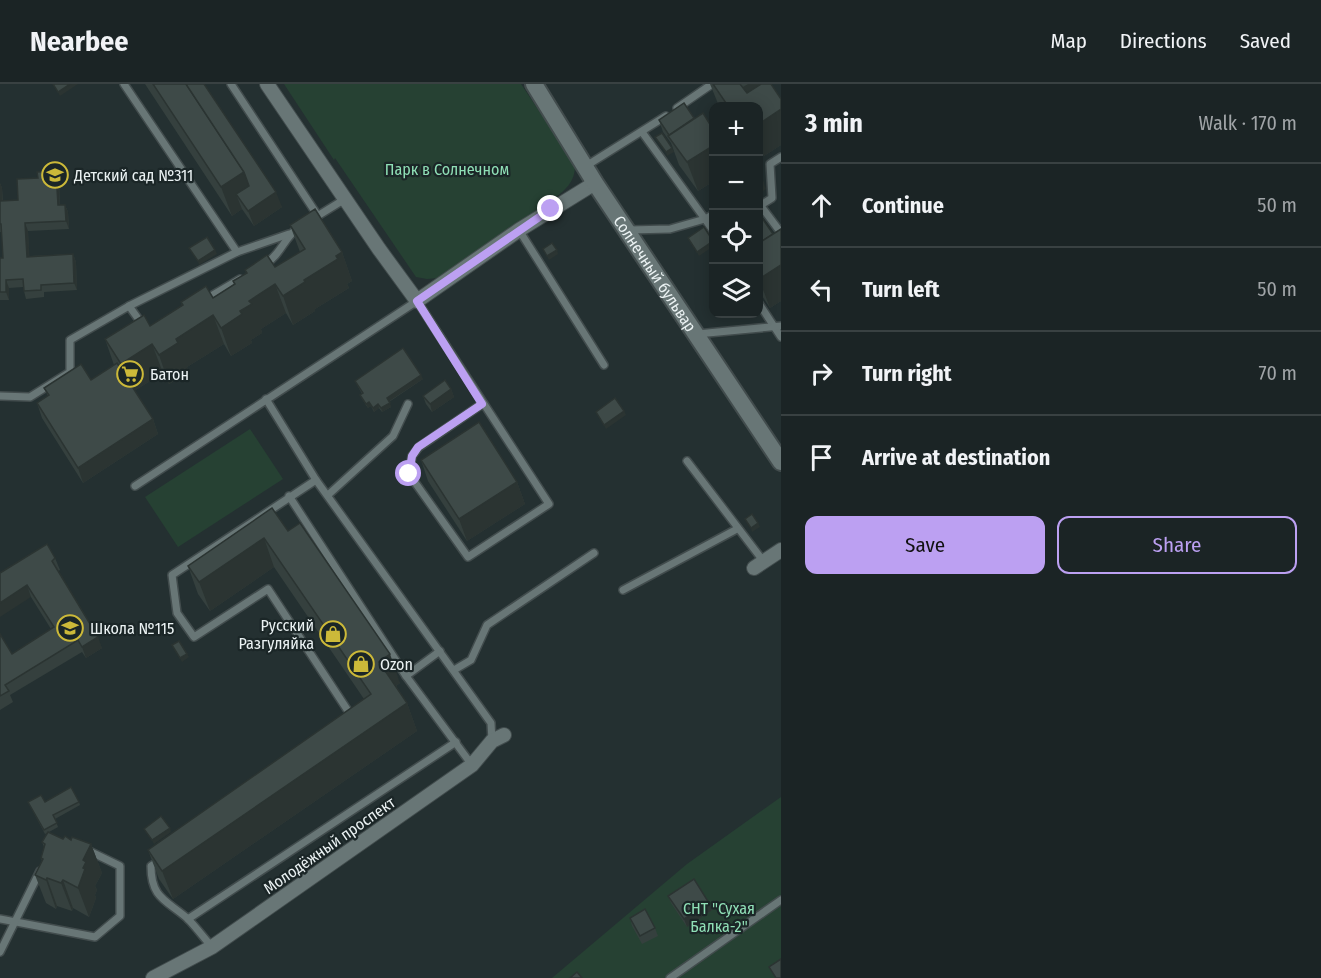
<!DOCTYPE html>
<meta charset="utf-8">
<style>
body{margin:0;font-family:"Fira Sans Condensed",sans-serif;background:#283032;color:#f1f3f6}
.controls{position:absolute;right:18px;top:18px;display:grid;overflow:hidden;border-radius:12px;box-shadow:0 3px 15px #0003}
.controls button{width:54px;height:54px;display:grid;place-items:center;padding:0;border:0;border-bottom:2px solid #394142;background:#1b2425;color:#f1f3f6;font:30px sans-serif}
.stop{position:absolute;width:18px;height:18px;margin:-14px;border:4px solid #bca0f2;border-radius:50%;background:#fff}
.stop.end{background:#bca0f2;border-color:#fff;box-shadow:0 2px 6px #0008}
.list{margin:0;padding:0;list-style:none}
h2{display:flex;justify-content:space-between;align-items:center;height:78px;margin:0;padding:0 24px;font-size:26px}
h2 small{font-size:20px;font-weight:400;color:#a0a4a7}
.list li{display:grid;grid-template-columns:39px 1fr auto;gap:18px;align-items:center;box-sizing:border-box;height:84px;padding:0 24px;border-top:2px solid #394142}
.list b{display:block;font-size:22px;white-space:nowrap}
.list em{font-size:20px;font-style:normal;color:#a0a4a7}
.actions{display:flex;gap:12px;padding:18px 24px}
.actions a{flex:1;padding:14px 0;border:2px solid #bca0f2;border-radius:12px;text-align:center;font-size:21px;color:#bca0f2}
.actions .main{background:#bca0f2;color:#111}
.icon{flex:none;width:33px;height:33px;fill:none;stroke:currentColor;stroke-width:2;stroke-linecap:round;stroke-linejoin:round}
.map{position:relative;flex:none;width:781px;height:894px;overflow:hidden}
header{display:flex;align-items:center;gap:36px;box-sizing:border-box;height:84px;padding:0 30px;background:#1b2425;border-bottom:2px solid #394142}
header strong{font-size:28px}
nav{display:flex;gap:33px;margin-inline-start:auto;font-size:21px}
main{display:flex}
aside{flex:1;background:#1b2425}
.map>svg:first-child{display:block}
.green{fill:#264133}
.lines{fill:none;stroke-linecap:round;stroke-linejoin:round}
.service-casing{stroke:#424c4d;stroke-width:10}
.minor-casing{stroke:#424c4d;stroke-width:16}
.tertiary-casing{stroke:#424c4d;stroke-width:20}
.service{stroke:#687676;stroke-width:7}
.minor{stroke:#687676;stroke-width:14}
.tertiary{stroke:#687676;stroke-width:16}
.wall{fill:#35403e}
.shaded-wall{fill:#2b3432}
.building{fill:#3e4a48;stroke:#2b3432;stroke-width:1.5}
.route{stroke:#bca0f2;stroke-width:8}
.labels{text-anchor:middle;stroke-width:4.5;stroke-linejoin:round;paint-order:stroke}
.park-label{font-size:16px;fill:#8fdfb6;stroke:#1b2627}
.poi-label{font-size:16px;fill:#ebf2f3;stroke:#1b2627;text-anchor:start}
.street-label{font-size:16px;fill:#ebf2f3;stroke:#1b2627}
</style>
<header>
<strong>Nearbee</strong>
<nav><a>Map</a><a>Directions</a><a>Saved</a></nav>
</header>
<main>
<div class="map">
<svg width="781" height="894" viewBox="0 0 781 894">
<rect width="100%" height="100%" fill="#243031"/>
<!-- green -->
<g class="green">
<path d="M284,0h237l54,81c0,18 -10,25 -24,36l-113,77 -11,1 -11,-2 -81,-119 -1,2z"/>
<polygon points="250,345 283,395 178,463 145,413"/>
<polygon points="781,713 781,894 552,894 687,780"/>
</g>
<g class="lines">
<!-- service casing -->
<g class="service-casing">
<g id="service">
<polyline points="124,0 237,168"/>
<polyline points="231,0 318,132"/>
<polyline points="677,24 712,0"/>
<polyline points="642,48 705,135 714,130"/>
<polyline points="586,82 666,32"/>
<polyline points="761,122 781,149"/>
<polyline points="758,123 772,114 770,80 781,73"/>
<polyline points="311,136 345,115"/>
<polyline points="519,146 604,281"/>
<polyline points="629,146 670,145 705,135 714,148"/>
<path d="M265,180c16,-9 19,-27 34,-37"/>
<polyline points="206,215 240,195"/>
<polyline points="758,218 781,253"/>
<polyline points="129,222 237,168 289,150"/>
<polyline points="697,250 781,242"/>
<polyline points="0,312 30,313 70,288 70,256 129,222 142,240"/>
<polyline points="266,315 316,396 491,639 492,657"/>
<polyline points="687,377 764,478"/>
<polyline points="316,396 172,491 177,529 194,553 268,505 352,633"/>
<polyline points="135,402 417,217 549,420 468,473 409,390 412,372 419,363 482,320"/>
<polyline points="328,411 393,352 408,320"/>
<polyline points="289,412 406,592 472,681"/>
<polyline points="623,506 737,445"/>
<polyline points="454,586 471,576 487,541 594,469"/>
<polyline points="406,592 440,567"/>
<path d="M161,776l-10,6c0,32 15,34 36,52 9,9 17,20 25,29"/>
<polyline points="0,835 95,853 120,832 120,782 89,767"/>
<polyline points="188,835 456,658"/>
<polyline points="0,868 40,787"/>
<polyline points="670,894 781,816"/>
</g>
</g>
<!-- minor casing -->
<g class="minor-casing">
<g id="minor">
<polyline points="267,0 379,165 417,217 519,146 595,99"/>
<polyline points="754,484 781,466"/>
<polyline points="153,894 212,863 472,681 492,657 504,651"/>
</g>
</g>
<!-- tertiary casing -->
<g class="tertiary-casing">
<g id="tertiary">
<path id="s1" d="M534,0l61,99 186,279"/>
</g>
</g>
<!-- service -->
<use href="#service" class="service"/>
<!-- minor -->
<use href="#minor" class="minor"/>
<!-- tertiary -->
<use href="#tertiary" class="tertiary"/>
</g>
<!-- wall -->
<g class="wall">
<polygon points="145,0 204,0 282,123 254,142 242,125 232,132"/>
<polygon points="710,0 771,0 781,15 781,61 764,72 762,69 759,72 759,22 719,22"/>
<polygon points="694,34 711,42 714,41 714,97 698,107 679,81 671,59 663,48 659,36"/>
<polygon points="59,95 60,121 65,121 68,128 69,145 28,147 29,172 73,170 76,178 77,206 44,208 44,213 26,215 23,203 9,204 9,216 0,216 0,174 3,174 2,148 0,148 0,99 2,104 3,117 18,116"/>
<polygon points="759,132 773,150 781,145 781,217 770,224 759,207"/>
<polygon points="290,141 342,168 352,197 347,200 349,204 315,225 315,227 293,241 286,229 261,245 262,249 251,256 252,259 231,272 224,260 187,283 189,288 169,300 163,289 134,307 153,335 158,350 83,399 42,334 37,319 48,312 44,304 91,296 114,281 105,255 150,242 182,222 181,218 213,214 234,200 233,197 246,189 245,186 275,183 300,168"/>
<polygon points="423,295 389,318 391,323 382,328 379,324 374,328 371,322 368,324 362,315 360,311 362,310 355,297"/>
<polygon points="451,305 454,313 432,328 426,320 423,312"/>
<polygon points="421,376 517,398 525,420 467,457 428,397"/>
<polygon points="272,424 288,447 400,599 396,602 407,619 417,647 173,815 159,795 148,766 364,615 274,483 210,527 198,510 188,482"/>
<polygon points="55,474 60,486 58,487 102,564 86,574 82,568 10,611 13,618 0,626 0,550 12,570 51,545 31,513 0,489"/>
<polygon points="28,718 79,718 80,721 55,735 58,743 49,748 63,755 71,756 91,760 102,789 95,802 97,806 95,811 96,814 89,833 73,824 72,827 57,822 56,825 46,819 35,791 42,777 41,774 44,763 42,758 47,749 45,750"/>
<polygon points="668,812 709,819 712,826 687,843 671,819"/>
<polygon points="630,834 655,844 658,852 642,860 632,842"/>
</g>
<!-- shaded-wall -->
<g class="shaded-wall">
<polygon points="70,0 78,0 60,12 58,8"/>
<polygon points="748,0 763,0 746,11 743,3"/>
<polygon points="781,25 781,61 764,72 759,58 759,40"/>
<polygon points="759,60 762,69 759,72"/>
<polygon points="711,63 714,70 714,97 698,107 687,78"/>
<polygon points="672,64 674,68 667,72 666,68"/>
<polygon points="759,85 766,105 759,110"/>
<polygon points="56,87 59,95 60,129 58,121"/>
<polygon points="244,88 254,117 236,110 242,125 232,132 221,103"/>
<polygon points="0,99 2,104 3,125 0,117"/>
<polygon points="276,108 282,123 254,142 248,127"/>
<polygon points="65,121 68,128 69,145 66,137"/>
<polygon points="25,139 28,147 30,180 27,173"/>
<polygon points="713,157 714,162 699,172 697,168"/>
<polygon points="215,166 217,170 199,181 198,177"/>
<polygon points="557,166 558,170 549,176 547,172"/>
<polygon points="342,168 352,197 347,200 349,204 315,225 315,227 293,241 283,212"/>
<polygon points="73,170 76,178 77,206 74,199"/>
<polygon points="781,181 781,217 770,224 759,195"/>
<polygon points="6,196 9,204 9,216 6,208"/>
<polygon points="275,200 286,229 261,245 262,249 251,256 252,259 231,272 221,244 240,227 249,217"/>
<polygon points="213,231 224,260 187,283 189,288 169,300 159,271 176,255"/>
<polygon points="152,260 163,289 131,309 121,280"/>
<polygon points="421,291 423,295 388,318 387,314"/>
<polygon points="451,305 454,313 432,328 430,320"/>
<polygon points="369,318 371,322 368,324 366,320"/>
<polygon points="390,319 391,323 382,328 381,324"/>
<polygon points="378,320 379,324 374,328 373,324"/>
<polygon points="624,327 626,331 606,345 604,341"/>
<polygon points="153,335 158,350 83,399 78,384"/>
<polygon points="517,398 525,420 467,457 459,435"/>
<polygon points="758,439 760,443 752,448 751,444"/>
<polygon points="264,454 274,483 210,527 199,498"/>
<polygon points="27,501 31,513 0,533 0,519"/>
<polygon points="98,553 102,564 86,574 82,563"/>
<polygon points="187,570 189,573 182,578 180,574"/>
<polygon points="390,570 400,599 389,607 379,578"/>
<polygon points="407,619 417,647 173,815 162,787"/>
<polygon points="170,744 171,748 154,760 152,756"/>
<polygon points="91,760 102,789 95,802 97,806 95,811 96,814 89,833 78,804 83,776"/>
<polygon points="47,794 57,822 56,825 46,796"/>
<polygon points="63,796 73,824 72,827 61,799"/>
<polygon points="709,819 712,826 687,843 684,835"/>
</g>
<!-- building -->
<g class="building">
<polygon points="53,0 70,0 58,8"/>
<polygon points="153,0 186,0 244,88 221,103"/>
<polygon points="186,0 204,0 276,108 248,127 236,110 249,102 244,88"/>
<polygon points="713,0 740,0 747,9 761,0 771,0 781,15 781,25 759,40 759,22 728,22"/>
<polygon points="684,19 694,34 669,51 659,36"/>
<polygon points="703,29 711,42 714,41 714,67 711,63 687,78 668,52"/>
<polygon points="662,49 672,64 666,68 655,53"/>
<polygon points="56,87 58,121 65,121 66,137 25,139 27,173 73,170 74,199 41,201 41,206 24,207 23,195 6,196 6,208 0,208 0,174 3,174 1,140 0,140 0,113 0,117 18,116 17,95 38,94 37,88"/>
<polygon points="315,125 342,168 336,172 338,175 304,196 305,198 283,212 275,200 249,217 252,220 240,227 242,230 221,244 213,231 176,255 178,259 159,271 152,260 121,280 105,255 144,231 150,242 183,221 181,218 206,202 213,214 235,200 233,197 247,189 245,186 267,171 275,183 305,165 290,141"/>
<polygon points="760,131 773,150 759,159 759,132"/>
<polygon points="704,143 713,157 697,168 688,154"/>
<polygon points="781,145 781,181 759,195 759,159"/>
<polygon points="207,153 215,166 198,177 189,164"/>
<polygon points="552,159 557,166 547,172 543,165"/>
<polygon points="403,264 421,291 387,314 390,319 381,324 378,320 373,324 369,318 366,320 360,311 363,309 355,297"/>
<polygon points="117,279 153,335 78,384 37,319 49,311 44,304 81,280 91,296"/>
<polygon points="445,296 451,305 430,320 423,312"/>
<polygon points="615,314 624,327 604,341 596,328"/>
<polygon points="479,338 517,398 459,435 421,376"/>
<polygon points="272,424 288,447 300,439 390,570 379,578 407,619 162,787 148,766 371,610 264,454 199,498 188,482"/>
<polygon points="752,430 758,439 751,444 745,435"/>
<polygon points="47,460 55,474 52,477 98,553 82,563 78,556 5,601 9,607 0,612 0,550 12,570 54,543 27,501 0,519 0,489"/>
<polygon points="179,557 187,570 180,574 172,561"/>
<polygon points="71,703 79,718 53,731 57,739 44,746 28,718 41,711 45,718"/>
<polygon points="161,732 170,744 152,756 144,745"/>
<polygon points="48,748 63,755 65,752 71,756 72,753 91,760 83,776 86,778 83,784 85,785 78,804 63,796 61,799 47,794 46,796 35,791 43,775 41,774 45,760 42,758"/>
<polygon points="694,795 709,819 684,835 668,812"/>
<polygon points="645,825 655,844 640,852 630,834"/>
<polygon points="781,875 781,894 776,894 769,883"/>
<polygon points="577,888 582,894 570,894"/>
</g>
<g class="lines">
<!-- route -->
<polyline class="route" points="409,390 412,372 418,363 482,320 417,217 551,125"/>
</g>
<!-- icons -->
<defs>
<g id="school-ring" transform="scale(1.35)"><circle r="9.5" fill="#1b2627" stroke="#ccb939" stroke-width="1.5"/><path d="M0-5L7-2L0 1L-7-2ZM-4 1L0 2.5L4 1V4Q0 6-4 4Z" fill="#ccb939"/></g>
<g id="supermarket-ring" transform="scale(1.35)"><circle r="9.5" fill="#1b2627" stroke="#ccb939" stroke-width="1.5"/><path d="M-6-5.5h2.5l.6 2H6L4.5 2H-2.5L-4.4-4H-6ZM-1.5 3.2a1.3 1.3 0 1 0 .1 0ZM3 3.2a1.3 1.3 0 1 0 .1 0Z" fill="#ccb939"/></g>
<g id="shop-ring" transform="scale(1.35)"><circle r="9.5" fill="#1b2627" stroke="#ccb939" stroke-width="1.5"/><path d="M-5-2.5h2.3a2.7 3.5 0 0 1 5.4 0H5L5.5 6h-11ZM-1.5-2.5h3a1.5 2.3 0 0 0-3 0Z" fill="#ccb939"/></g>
</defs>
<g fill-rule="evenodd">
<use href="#school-ring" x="55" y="91"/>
<use href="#supermarket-ring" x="130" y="290"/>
<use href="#school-ring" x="70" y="544"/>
<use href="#shop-ring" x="333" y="550"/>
<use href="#shop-ring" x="361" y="580"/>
</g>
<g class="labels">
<!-- park labels -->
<g class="park-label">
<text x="447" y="91">Парк в Солнечном</text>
<text x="719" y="830">СНТ "Сухая<tspan x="719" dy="18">Балка-2"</tspan></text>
</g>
<!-- poi labels -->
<g class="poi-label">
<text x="74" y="97">Детский сад №311</text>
<text x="150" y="296">Батон</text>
<text x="314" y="547" text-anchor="end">Русский<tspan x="314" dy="18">Разгуляйка</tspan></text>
<text x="90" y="550">Школа №115</text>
<text x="380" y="586">Ozon</text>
</g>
<!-- street labels -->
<g class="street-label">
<text dy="6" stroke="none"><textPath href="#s1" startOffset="225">Солнечный бульвар</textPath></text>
<text transform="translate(329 761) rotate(-35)" y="6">Молодёжный проспект</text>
</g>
</g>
</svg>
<div class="controls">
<button>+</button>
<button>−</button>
<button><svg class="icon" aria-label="locate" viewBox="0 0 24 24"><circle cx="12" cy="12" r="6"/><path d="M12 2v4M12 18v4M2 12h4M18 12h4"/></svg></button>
<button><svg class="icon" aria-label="layers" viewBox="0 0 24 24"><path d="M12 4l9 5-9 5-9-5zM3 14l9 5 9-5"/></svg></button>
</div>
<div class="stop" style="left:409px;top:390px"></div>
<div class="stop end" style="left:551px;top:125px"></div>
</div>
<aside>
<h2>3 min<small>Walk · 170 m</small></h2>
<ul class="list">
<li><svg class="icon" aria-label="ahead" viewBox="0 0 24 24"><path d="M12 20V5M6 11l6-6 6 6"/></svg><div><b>Continue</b></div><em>50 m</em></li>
<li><svg class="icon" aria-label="left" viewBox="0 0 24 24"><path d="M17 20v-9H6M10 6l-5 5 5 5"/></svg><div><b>Turn left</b></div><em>50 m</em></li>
<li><svg class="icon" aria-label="right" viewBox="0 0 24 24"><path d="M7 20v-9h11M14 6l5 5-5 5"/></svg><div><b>Turn right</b></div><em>70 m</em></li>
<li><svg class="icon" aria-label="arrive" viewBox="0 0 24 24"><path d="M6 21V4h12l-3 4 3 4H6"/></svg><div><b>Arrive at destination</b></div></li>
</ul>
<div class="actions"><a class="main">Save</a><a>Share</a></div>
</aside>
</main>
